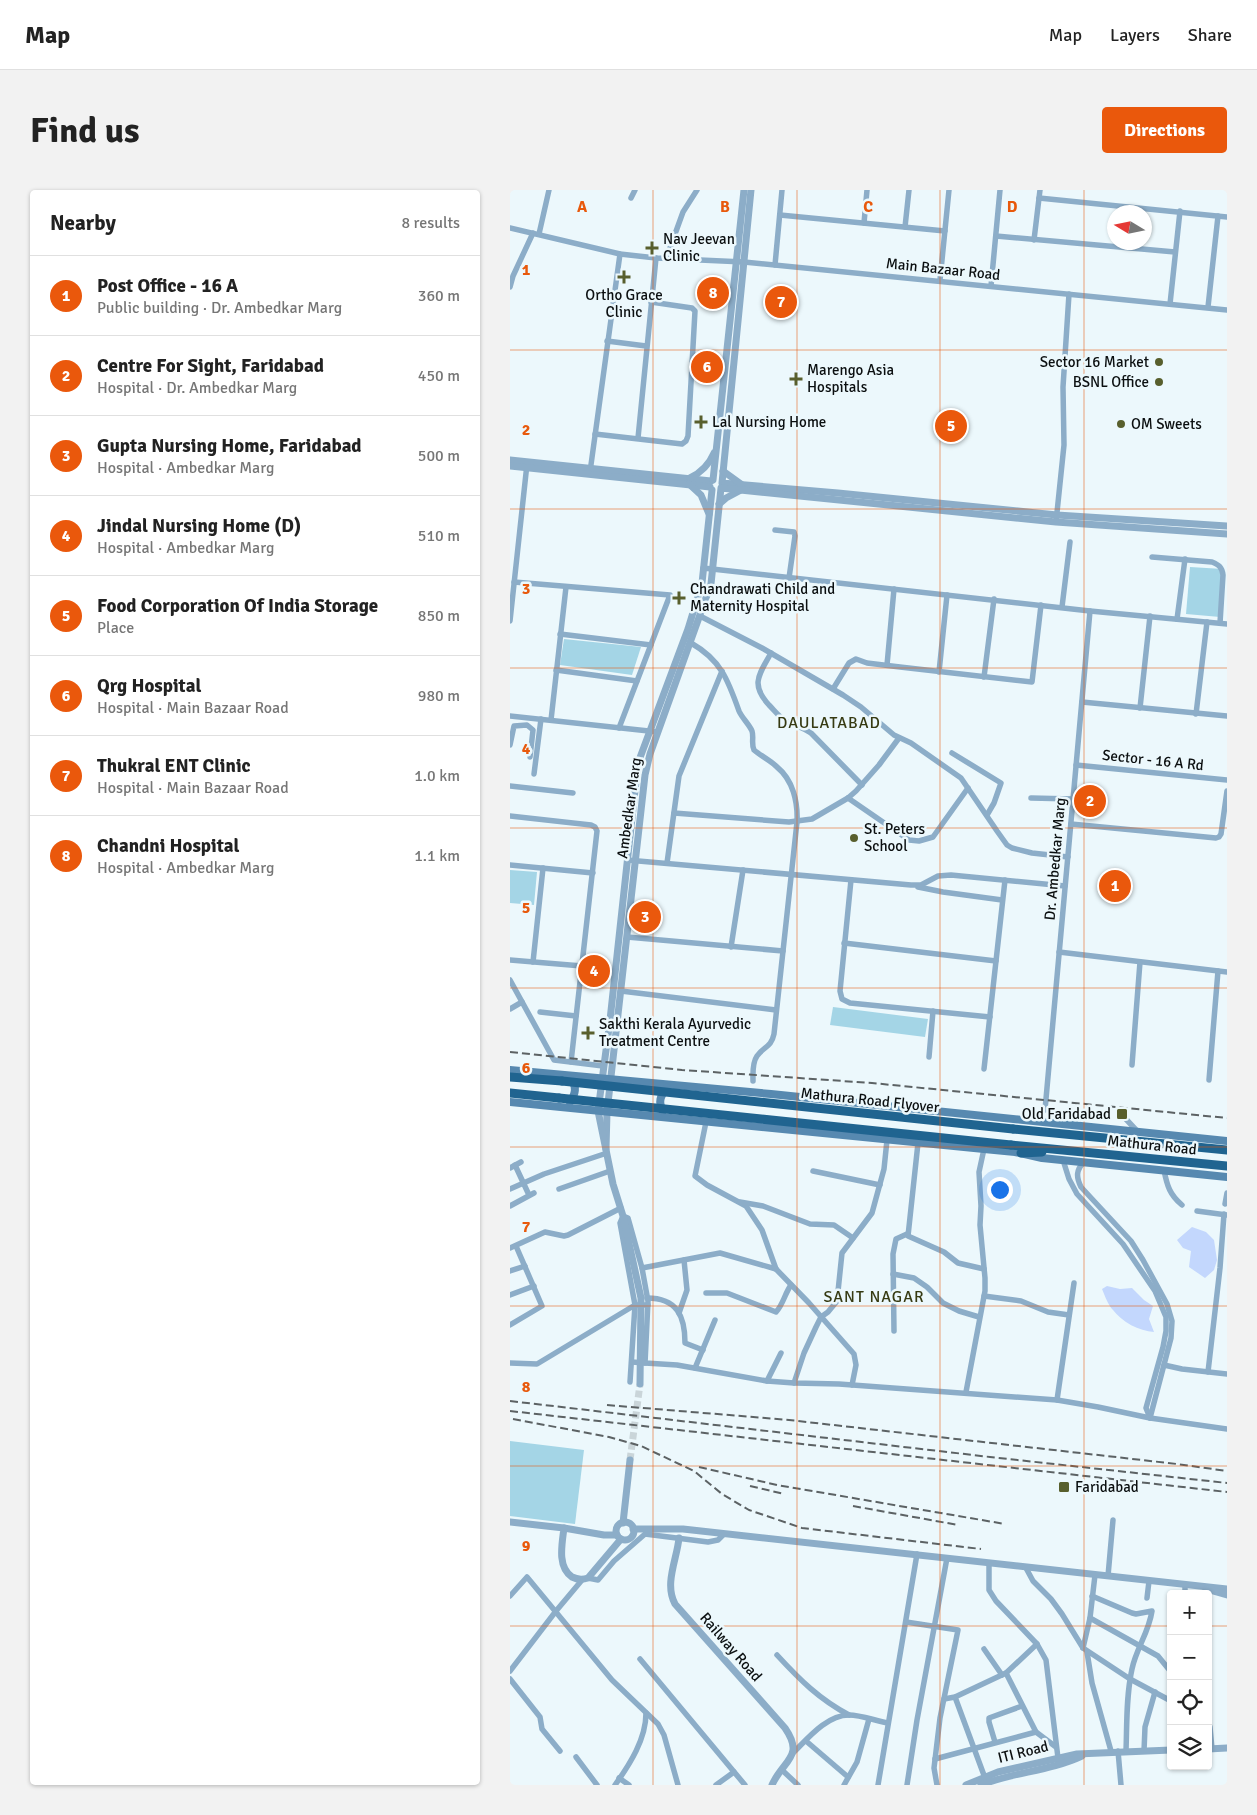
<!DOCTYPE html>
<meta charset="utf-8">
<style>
body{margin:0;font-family:Signika,sans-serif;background:#f2f2f2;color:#222}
.controls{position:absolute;right:15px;bottom:15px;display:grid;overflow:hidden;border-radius:5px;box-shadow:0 1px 4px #0004}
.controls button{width:45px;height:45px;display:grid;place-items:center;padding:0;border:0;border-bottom:1px solid #e0e0e0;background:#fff;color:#222;font:25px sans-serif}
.compass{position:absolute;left:597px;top:15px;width:45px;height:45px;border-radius:50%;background:#fff;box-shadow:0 1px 4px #0004;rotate:280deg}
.you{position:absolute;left:489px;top:999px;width:18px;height:18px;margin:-12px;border:4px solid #fff;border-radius:50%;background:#1a73e8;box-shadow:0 0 0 8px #1a73e833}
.badge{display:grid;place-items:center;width:32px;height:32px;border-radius:50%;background:#ea580c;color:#fff;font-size:16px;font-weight:700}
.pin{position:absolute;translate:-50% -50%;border:2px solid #fff;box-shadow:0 1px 5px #0006}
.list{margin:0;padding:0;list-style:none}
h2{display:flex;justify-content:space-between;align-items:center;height:65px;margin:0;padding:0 20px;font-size:21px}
h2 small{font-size:16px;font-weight:400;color:#767676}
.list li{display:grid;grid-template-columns:32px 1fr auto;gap:15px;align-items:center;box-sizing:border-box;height:80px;padding:0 20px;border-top:1px solid #e0e0e0}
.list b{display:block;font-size:19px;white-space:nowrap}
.list p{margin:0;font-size:16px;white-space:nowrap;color:#767676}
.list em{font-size:16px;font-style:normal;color:#767676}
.icon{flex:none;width:28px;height:28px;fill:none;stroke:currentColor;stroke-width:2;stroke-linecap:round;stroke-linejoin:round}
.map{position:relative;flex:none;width:717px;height:1595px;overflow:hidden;border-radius:5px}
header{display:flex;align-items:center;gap:30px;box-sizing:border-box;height:70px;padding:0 25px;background:#fff;border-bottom:1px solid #e0e0e0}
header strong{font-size:24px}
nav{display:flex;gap:28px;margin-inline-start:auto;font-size:18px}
.intro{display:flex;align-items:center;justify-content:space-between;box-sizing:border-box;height:120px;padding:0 30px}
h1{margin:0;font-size:35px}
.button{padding:12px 22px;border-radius:5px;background:#ea580c;color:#fff;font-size:18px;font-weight:700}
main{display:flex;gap:30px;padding:0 30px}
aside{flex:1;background:#fff;border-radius:5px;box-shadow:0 1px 4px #0004}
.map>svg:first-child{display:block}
.green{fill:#a4d5e6}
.water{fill:#c3d7fd}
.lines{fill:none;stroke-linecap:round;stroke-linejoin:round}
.tertiary-tunnel{stroke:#cad5d9;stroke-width:7;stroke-dasharray:7 3.5;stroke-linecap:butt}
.minor{stroke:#8cadc8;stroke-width:5.5}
.tertiary{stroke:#8cadc8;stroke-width:7}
.secondary{stroke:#5789b0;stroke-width:8}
.trunk{stroke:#206490;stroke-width:9}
.rail{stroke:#5c6264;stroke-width:2;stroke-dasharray:8 4;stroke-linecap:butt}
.minor-bridge{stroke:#8cadc8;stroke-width:5.5}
.trunk-bridge{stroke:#206490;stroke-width:9}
.grid{fill:none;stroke:#e8590c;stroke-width:1;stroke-opacity:0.55}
.poi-dot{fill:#585f2d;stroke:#ecf8fc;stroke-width:2}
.labels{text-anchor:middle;stroke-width:5;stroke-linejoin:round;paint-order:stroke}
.poi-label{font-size:15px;fill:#0b0f10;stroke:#ecf8fc;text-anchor:start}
.street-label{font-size:15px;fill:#0b0f10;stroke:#ecf8fc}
.neighbourhood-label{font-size:16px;letter-spacing:1px;fill:#363a12;stroke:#ecf8fc}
.grid-label{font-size:16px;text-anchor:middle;font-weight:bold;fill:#e8590c;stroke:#ecf8fc;stroke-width:5;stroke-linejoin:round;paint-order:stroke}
</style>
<header>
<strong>Map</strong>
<nav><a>Map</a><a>Layers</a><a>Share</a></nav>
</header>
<div class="intro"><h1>Find us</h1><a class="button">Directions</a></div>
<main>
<aside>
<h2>Nearby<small>8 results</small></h2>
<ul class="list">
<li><span class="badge">1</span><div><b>Post Office - 16 A</b><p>Public building · Dr. Ambedkar Marg</p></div><em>360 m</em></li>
<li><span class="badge">2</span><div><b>Centre For Sight, Faridabad</b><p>Hospital · Dr. Ambedkar Marg</p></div><em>450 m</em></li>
<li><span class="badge">3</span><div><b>Gupta Nursing Home, Faridabad</b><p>Hospital · Ambedkar Marg</p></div><em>500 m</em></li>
<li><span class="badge">4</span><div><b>Jindal Nursing Home (D)</b><p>Hospital · Ambedkar Marg</p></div><em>510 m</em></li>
<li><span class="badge">5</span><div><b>Food Corporation Of India Storage</b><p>Place</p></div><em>850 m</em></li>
<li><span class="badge">6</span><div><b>Qrg Hospital</b><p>Hospital · Main Bazaar Road</p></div><em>980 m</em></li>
<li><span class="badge">7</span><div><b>Thukral ENT Clinic</b><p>Hospital · Main Bazaar Road</p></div><em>1.0 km</em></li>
<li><span class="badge">8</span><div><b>Chandni Hospital</b><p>Hospital · Ambedkar Marg</p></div><em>1.1 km</em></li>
</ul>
</aside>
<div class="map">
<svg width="717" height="1595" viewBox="0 0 717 1595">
<rect width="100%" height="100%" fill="#ecf8fc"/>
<!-- green -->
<g class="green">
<polygon points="680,377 713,379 710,427 676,424"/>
<polygon points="54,449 131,457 122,485 50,475"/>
<polygon points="0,680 27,682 24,715 0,713"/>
<polygon points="323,817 418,829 415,847 320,835"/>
<polygon points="0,1251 74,1260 65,1334 0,1326"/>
</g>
<!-- water -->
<g class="water">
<polygon points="682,1037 696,1042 704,1050 707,1070 704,1080 695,1088 679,1077 681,1061 673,1058 667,1050"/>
<path d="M597,1096l13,3 12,-1 12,12 9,6 -4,13 5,13c-15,-1 -32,-10 -41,-22 -5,-5 -8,-14 -11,-21z"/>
</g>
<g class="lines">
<!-- tertiary-tunnel -->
<polyline class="tertiary-tunnel" points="120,1270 130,1194"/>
<!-- minor -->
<g class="minor">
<polyline points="121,8 125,0"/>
<polyline points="529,8 717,27"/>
<polyline points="270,25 435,41"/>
<polyline points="354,33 357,0"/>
<polyline points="395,37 399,0"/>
<polyline points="0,38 110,64 146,68 234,72 717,120"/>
<polyline points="29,44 39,0"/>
<polyline points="486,46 665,62"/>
<polyline points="524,50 530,0"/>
<polyline points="156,69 173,22 187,0"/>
<polyline points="265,75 272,0"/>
<polyline points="430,90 439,0"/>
<polyline points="481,96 490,0"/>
<polyline points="0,97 3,86 23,43"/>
<polyline points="660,114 670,21"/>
<polyline points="698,117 708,26"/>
<polyline points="97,151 136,156"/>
<polyline points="85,244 172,254 176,251 178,246 185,121 182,118 141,112"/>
<polyline points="128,248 146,68"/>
<polyline points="80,282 110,64"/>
<polyline points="546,332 554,255 553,197 559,104"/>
<polyline points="265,340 284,342 285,346 279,388"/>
<path d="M642,367l60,5c7,3 10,5 11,13l-3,48"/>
<polyline points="193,378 580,421 717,434"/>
<polyline points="4,392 160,405 109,538"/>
<polyline points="552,417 560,352"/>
<polyline points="190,426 252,458 333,505 351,517 384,545 401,553 451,588 487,641 497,655 502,658 522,663 558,667"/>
<polyline points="667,429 675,369"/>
<polyline points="0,431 17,274"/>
<polyline points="50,444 141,455"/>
<path d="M181,453c30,17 37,37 48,68 3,7 10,13 13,20 2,6 -1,13 2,19 7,6 16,10 23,17 16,13 21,35 20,55l-23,212c-3,14 -10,12 -17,22 -5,7 -4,18 -4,25"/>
<path d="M261,463c-12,22 -21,31 -2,52 6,6 10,12 17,16 9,5 17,6 25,12l51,52"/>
<polyline points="377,475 384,399"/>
<polyline points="46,480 127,491"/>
<polyline points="429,482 437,405"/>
<polyline points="474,487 484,409"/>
<polyline points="323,499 339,473 346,469 357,473 390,477 522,492 531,415"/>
<polyline points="572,512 717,526"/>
<polyline points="630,518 640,426"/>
<polyline points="686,524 697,432"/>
<polyline points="0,526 148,542"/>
<polyline points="41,530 56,397"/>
<polyline points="0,555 4,536 17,535 23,540 20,567"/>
<polyline points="442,563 491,593 484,613 477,625"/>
<polyline points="566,575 717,590"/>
<polyline points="24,584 31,529"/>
<polyline points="0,596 63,603"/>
<polyline points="338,608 399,650 409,651 423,647 458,598"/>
<polyline points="521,608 563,609"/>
<polyline points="164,623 279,632 302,629 338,608 346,601 369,575 389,548"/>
<polyline points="0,626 81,635 85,637 87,641 61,872"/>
<polyline points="561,634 706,648 709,647 711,644 717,601"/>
<polyline points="117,670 401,695 411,695 428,686 441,685 555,696"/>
<polyline points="157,673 169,586 212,481"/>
<polyline points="0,675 83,683"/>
<polyline points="341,690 330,801 332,809 340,813 480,827"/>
<polyline points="408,697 433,702 492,710"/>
<polyline points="117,747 273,761"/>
<polyline points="334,753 486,771"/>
<polyline points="221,757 233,680"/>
<polyline points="549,762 717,782"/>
<polyline points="0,770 72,776"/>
<polyline points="23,772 33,678"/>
<polyline points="0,790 44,870 93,876"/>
<polyline points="111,801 266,820"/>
<polyline points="0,819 12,812"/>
<polyline points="30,822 66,826"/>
<polyline points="419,867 423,821"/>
<polyline points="622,875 630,772"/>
<polyline points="474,879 495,690"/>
<polyline points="699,890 708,781"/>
<polyline points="535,920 580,421"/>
<polyline points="614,927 628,942"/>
<polyline points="196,932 185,986 197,995 236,1016 252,1040 266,1079 299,1113 344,1164 346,1175 342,1195"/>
<polyline points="408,953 398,1046 434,1062 448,1073 474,1079"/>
<polyline points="553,970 559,989 567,1004 613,1054 645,1101 656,1127 656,1141 653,1157 636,1218 640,1228"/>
<path d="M574,972c-8,8 -8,15 -3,25l50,54 12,19 24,44 5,17 -1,17 -21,80"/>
<polyline points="5,975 19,1005"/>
<polyline points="0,978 11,972"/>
<path d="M654,980c3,16 6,25 18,35"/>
<polyline points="303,981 370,995"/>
<polyline points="0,999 34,984 97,963"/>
<polyline points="49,999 100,981"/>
<polyline points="230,1012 253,1016 300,1034 324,1035 343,1048"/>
<polyline points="715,1014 717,1003"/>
<polyline points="0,1016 24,1003"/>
<polyline points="687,1021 717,1025"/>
<polyline points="0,1058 35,1042 54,1046 58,1045 111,1018"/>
<polyline points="132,1078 210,1063 266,1079"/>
<polyline points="0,1081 15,1076"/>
<polyline points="383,1084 404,1088 417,1097 433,1113 449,1121 469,1127"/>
<path d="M196,1103h21l49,19c7,-7 9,-19 15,-27"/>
<polyline points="0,1105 24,1096"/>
<polyline points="474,1106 511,1111 538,1122 559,1125"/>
<path d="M137,1108c30,0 38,18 38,45l18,7"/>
<polyline points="169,1123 177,1100 174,1070"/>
<polyline points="0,1135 32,1116 6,1056"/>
<polyline points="384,1141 383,1064 386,1049 397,1044"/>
<polyline points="0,1173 27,1174 125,1115"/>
<polyline points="654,1175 672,1179 717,1184"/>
<polyline points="185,1178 205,1130"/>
<polyline points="698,1182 710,1078 714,1024"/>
<polyline points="257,1191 271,1163"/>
<polyline points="120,1192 125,1115 110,1033 113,1026 118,1028 132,1078 138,1111 135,1173 167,1175 257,1191 284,1193 329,1194 547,1210 588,1217 640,1228 717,1239"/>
<polyline points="284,1193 294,1163 306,1137 311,1127 318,1122 327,1111 332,1063 362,1023 374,979 377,950"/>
<polyline points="456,1202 475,1101 475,1088 470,1035 471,1016 469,982 474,959"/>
<polyline points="547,1210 564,1093"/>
<polyline points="479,1373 479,1400 486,1411 527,1454 536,1470 548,1568"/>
<polyline points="516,1378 523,1391 541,1409 552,1424 573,1458 620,1489 661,1511"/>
<polyline points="598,1386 603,1330"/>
<polyline points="78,1388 88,1390 104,1371 135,1344 198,1352 208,1350 214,1344"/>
<polyline points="675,1395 675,1404"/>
<polyline points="0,1406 17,1387 102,1490 148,1534 154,1545 168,1595"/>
<path d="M582,1406l40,17 4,1 16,-3c-3,21 -16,38 -20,58 -6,27 -5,55 -6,82"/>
<polyline points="637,1408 639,1391"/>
<polyline points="580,1428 648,1466 661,1482"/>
<polyline points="396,1432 448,1440 430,1528 424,1578 427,1595"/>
<polyline points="573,1458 580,1428 585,1385"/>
<polyline points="474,1459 492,1485"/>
<polyline points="577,1462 582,1493 601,1561"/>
<path d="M267,1465c23,25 42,44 72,60"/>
<polyline points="130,1469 235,1595"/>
<polyline points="0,1481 46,1421 72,1390"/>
<polyline points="496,1483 526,1542 546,1557"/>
<polyline points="0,1489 30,1527 32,1539 50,1561"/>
<polyline points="445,1507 475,1588"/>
<polyline points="434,1509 445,1507 496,1483 527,1454"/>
<polyline points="698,1531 700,1537 702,1559"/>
<polyline points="296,1551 338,1587"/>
<polyline points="485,1552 479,1532 479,1528 512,1516"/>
<polyline points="608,1561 611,1595"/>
<polyline points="634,1561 635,1537 645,1502"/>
<path d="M284,1562c14,-14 33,-37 55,-37 12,0 27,6 39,8"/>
<polyline points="66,1567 87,1595"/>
<polyline points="425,1569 526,1542"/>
<polyline points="272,1580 288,1595"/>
<polyline points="109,1588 119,1595"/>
<path d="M105,1595c15,-21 31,-46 31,-72"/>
<polyline points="206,1595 224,1582"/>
<polyline points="334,1595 347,1572 359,1529"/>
<polyline points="368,1595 407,1364"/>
<polyline points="397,1595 407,1530 437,1368"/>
</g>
<!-- tertiary -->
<g class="tertiary">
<polyline points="241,0 212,293 328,303 547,325 717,336"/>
<polyline points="0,270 201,291"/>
<polyline points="0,276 200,297"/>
<polyline points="213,281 231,294"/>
<path d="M180,288c12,-6 19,-13 24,-25"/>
<polyline points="203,290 234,0"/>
<polyline points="179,294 191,305 199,324"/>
<polyline points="209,314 216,308 231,300"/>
<polyline points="96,959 97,922 135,585 140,564 201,394 211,298 546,332 717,344"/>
<polyline points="130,1194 131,1108 113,1026 103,994 88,921 100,830 128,573 178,439 192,393 202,300"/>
<path d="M0,1332l54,6c-2,16 -7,39 8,49 6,3 10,3 16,1l33,-39"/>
<circle cx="115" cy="1341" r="9"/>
<polyline points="113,1333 120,1270"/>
<polyline points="54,1338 94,1345 107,1345"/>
<polyline points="123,1339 173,1339 717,1399"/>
<path d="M169,1348c-2,21 -15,46 -4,66l110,124c20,29 -2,32 -13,57"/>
<polyline points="696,1399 717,1405"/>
<polyline points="698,1559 717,1558"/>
<polyline points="456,1595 488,1582 567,1564 661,1560"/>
<path d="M471,1595c32,-13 69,-14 101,-29"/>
</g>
<!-- secondary -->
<g class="secondary">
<polyline points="0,880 261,904 717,951"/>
<polyline points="0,912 474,959 505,962 532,968 717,987"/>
<path d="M60,912c5,-7 8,-16 0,-23"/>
<path d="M153,921c-5,-9 -3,-15 4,-23"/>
</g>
<!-- trunk -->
<g class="trunk">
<polyline points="0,887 52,891"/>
<polyline points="0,903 49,908"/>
<polyline points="503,939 717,960"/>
<polyline points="501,955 717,976"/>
<polyline points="511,963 532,962"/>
</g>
<!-- rail -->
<g class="rail">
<polyline points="0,862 172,880 362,893 717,928"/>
<polyline points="0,1211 480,1267 717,1293"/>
<polyline points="97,1215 279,1230 667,1274 717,1281"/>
<polyline points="0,1221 717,1302"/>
<polyline points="3,1229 99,1247 131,1256 184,1281 212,1304 239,1320 292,1338 471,1359"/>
<polyline points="189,1277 267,1295 495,1334"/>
<polyline points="240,1296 274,1304"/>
<polyline points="343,1316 448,1335"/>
</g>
<!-- minor-bridge -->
<g class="minor-bridge">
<polyline points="125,1115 138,1115"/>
<polyline points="122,1172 135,1173"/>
</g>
<!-- trunk-bridge -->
<g class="trunk-bridge">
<polyline points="52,891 503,939"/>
<polyline points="49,908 501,955"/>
</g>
</g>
<!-- grid -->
<path class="grid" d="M143,0v1595M287,0v1595M430,0v1595M574,0v1595M0,160h717M0,319h717M0,478h717M0,638h717M0,798h717M0,957h717M0,1116h717M0,1276h717M0,1436h661M698,1436h19"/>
<!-- markers -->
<g class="poi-dot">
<path d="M139.5 50.5h5v5h5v5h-5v5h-5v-5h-5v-5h5z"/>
<path d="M111.5 79.5h5v5h5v5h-5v5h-5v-5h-5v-5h5z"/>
<circle cx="649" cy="172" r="5"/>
<path d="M283.5 181.5h5v5h5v5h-5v5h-5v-5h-5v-5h5z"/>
<circle cx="649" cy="192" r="5"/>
<path d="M188.5 224.5h5v5h5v5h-5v5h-5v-5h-5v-5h5z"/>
<circle cx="611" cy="234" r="5"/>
<path d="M166.5 400.5h5v5h5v5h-5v5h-5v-5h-5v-5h5z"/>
<circle cx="344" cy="648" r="5"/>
<path d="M75.5 835.5h5v5h5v5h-5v5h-5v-5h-5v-5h5z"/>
<rect x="606" y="918" width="12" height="12" rx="2.5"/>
<rect x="548" y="1291" width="12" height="12" rx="2.5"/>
</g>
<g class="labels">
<!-- poi labels -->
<g class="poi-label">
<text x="153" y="54">Nav Jeevan<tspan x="153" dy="17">Clinic</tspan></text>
<text x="114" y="110" text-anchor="middle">Ortho Grace<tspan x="114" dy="17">Clinic</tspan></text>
<text x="639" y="177" text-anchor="end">Sector 16 Market</text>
<text x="297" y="185">Marengo Asia<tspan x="297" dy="17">Hospitals</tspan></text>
<text x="639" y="197" text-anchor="end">BSNL Office</text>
<text x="202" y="237">Lal Nursing Home</text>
<text x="621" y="239">OM Sweets</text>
<text x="180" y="404">Chandrawati Child and<tspan x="180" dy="17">Maternity Hospital</tspan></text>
<text x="354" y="644">St. Peters<tspan x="354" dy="17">School</tspan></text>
<text x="89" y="839">Sakthi Kerala Ayurvedic<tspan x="89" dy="17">Treatment Centre</tspan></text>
<text x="601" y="929" text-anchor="end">Old Faridabad</text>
<text x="565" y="1302">Faridabad</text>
</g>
<!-- street labels -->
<g class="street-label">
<text transform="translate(433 79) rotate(6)" y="5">Main Bazaar Road</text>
<text transform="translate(643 570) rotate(6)" y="5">Sector - 16 A Rd</text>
<text transform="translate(119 618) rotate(-82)" y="5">Ambedkar Marg</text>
<text transform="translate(545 669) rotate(-85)" y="5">Dr. Ambedkar Marg</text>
<text transform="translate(360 910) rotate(6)" y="5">Mathura Road Flyover</text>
<text transform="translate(642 955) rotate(6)" y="5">Mathura Road</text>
<text transform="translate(221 1457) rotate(49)" y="5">Railway Road</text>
<text transform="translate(513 1562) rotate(-14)" y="5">ITI Road</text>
</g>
<!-- neighbourhood labels -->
<g class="neighbourhood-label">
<text x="319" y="538">DAULATABAD</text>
<text x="364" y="1112">SANT NAGAR</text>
</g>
</g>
<g class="grid-label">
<text x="72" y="22">A</text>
<text x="215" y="22">B</text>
<text x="358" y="22">C</text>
<text x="502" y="22">D</text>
<text x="16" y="85">1</text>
<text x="16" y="245">2</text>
<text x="16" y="404">3</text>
<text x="16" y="564">4</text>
<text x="16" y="723">5</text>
<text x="16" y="883">6</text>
<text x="16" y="1042">7</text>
<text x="16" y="1202">8</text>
<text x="16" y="1361">9</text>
</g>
</svg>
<div class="controls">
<button>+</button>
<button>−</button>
<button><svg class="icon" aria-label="locate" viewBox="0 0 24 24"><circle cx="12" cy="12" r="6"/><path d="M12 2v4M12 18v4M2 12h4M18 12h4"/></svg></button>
<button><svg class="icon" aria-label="layers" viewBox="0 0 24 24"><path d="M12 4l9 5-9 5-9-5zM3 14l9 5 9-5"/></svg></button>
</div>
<svg class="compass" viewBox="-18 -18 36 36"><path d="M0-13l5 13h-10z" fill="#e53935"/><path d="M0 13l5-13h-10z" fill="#767676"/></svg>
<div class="you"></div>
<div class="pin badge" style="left:605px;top:696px">1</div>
<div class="pin badge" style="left:580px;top:611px">2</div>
<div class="pin badge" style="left:135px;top:727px">3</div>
<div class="pin badge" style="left:84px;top:781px">4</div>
<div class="pin badge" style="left:441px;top:236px">5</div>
<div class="pin badge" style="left:197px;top:177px">6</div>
<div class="pin badge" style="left:271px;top:112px">7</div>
<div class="pin badge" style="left:203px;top:103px">8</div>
</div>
</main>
